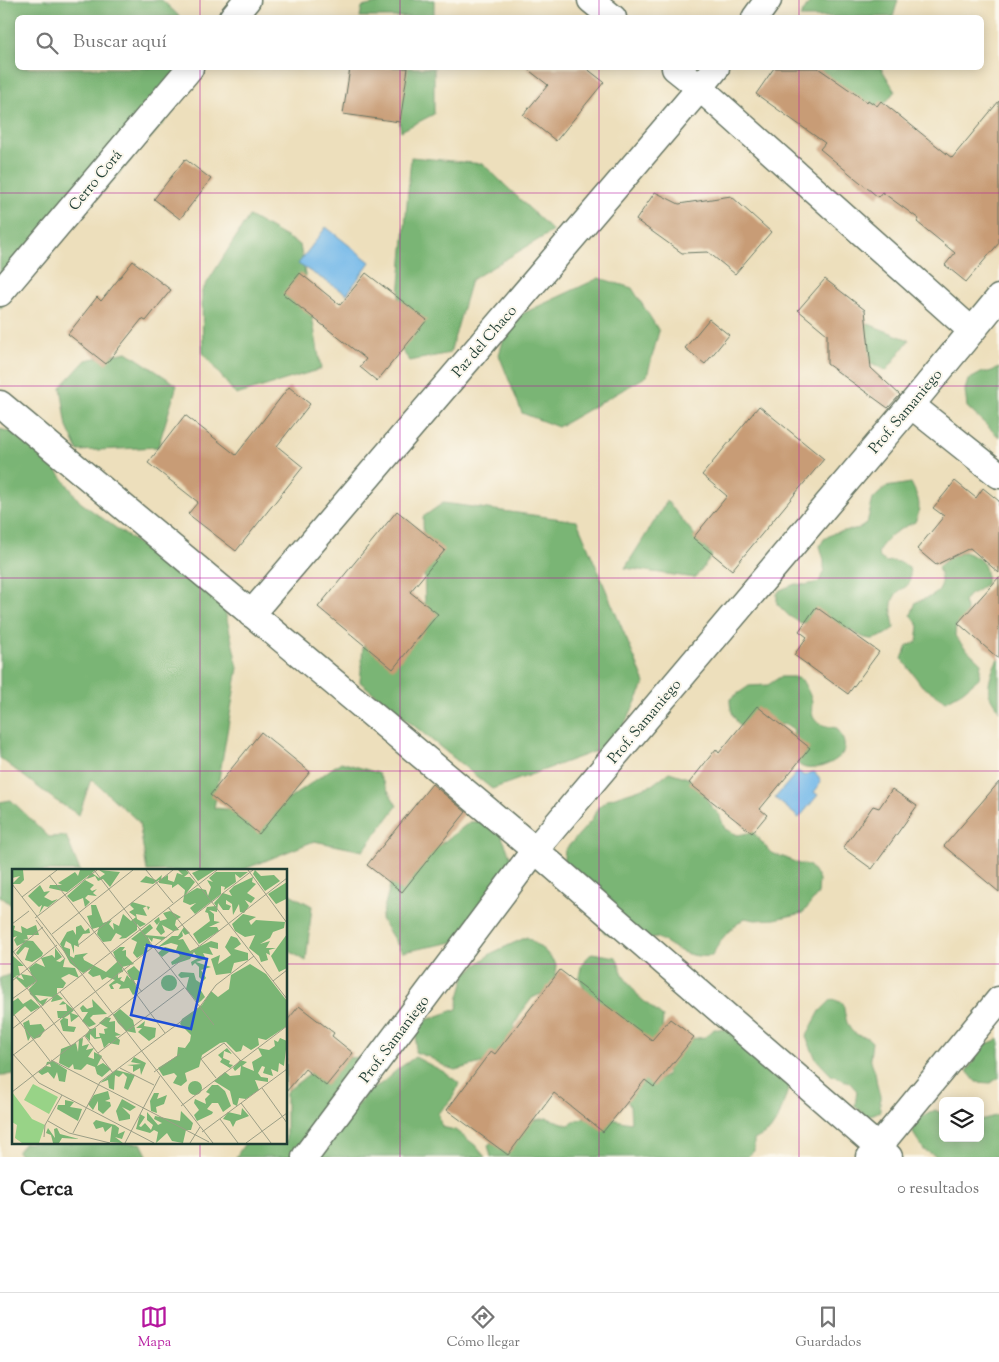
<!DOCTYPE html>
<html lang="es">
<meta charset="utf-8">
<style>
body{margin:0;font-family:"Sorts Mill Goudy",serif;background:#f2f2f2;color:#222}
.controls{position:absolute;right:15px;bottom:15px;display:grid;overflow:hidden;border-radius:8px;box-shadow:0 2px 12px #0003}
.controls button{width:45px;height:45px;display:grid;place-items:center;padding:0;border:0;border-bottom:1px solid #e0e0e0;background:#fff;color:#222;font:25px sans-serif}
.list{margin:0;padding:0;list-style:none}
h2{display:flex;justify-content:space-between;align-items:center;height:65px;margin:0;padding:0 20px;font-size:21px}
h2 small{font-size:16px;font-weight:400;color:#767676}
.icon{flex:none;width:28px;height:28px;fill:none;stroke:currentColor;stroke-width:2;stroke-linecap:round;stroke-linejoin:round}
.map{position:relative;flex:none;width:999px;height:1157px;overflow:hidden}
.search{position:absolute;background:#fff;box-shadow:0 2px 12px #0003;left:15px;right:15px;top:15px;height:55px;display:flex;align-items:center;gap:12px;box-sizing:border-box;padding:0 18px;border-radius:8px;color:#767676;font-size:19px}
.sheet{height:135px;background:#fff}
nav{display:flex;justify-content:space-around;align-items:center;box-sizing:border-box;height:70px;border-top:1px solid #e0e0e0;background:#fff;font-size:14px;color:#767676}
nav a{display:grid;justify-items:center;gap:2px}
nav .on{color:#b5179e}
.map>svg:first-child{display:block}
.forest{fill:#7ab574;stroke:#4c7954}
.water{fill:#72b8e9;stroke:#487a8e}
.building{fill:#c89c76}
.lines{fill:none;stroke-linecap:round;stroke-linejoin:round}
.minor-casing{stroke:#677664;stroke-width:29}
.minor{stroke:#fff;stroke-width:26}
.grid{fill:none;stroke:#b5179e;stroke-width:1;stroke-opacity:0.55}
.labels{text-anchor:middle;stroke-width:4;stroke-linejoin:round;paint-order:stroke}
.street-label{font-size:15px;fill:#1f3d34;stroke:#fbf7ec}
.inset-road{fill:none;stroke:#9b9e86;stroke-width:1}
.view{fill:#1d4ed8;fill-opacity:0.15;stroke:#1d4ed8;stroke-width:2.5}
.inset-edge{fill:none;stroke:#1f3d34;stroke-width:2.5}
</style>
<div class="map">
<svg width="999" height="1157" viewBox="0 0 999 1157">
<rect width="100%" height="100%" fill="#fbf7ec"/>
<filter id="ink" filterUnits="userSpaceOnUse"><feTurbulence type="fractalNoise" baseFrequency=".02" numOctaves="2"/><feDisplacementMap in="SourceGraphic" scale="10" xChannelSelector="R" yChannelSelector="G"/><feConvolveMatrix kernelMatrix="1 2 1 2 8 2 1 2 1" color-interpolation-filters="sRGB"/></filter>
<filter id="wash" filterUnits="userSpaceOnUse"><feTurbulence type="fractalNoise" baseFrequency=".0096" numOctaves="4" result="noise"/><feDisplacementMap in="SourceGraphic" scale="20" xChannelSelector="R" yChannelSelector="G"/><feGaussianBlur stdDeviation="1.12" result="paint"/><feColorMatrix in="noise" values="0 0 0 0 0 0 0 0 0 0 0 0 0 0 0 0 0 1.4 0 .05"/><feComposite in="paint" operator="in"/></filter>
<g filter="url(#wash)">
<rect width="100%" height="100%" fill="#eddfbc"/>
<!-- forest -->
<g class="forest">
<polygon points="0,0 162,0 180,17 18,18 18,68 182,68 174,111 0,309"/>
<polygon points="392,0 434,0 434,17 360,17 362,7"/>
<polygon points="811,0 898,0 893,17 800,17"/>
<polygon points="391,68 434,68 434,114 401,131"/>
<polygon points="817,68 881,68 895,91 873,118 821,122"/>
<polygon points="411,157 483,164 553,231 471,280 450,353 410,361 395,342"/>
<polygon points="249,216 300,245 321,369 236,395 203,353 202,291"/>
<polygon points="599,278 632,288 659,331 647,376 558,427 522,413 499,355 509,320"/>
<polygon points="863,322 909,340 886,371 846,349"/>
<polygon points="127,352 177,385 158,447 78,451 67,427 61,387 86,360"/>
<polygon points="999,368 999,437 967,407 965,390 968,380 983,372 989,372"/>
<polygon points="0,429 33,438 80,502 224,606 238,668 214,808 269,813 341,762 378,773 397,806 363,851 314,841 240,871 147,871 139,822 91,779 79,815 55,800 0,758"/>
<path d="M911,483c8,16 11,22 4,39 -17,8 -29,13 -37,31l1,4 7,5c9,-2 15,0 23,5 5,27 -9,15 -16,33 -3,8 0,19 1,28 -20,15 -25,14 -45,1l-12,3 -23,-12 -13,3 -12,-7 -12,-12v-10l3,-4 15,-6 11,1 13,-3 5,-12v-10l-4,-14 4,-7 10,-6 26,-5 7,-5 6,-24 13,-12z"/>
<polygon points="667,501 712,556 695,578 625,568"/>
<polygon points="443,503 577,521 645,683 615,744 492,789 360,682 363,646 425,606 423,517"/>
<path d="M964,552c18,6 24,12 22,32l-9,7 -8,4 -5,7 3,10 -4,8 -7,5 -1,11 8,10 18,17 -2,15 -17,14 -16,9 -24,-15 -20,-27 5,-13 10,-4 2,-16 -8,-11 5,-13c23,-8 30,-10 22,-35l11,-9z"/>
<path d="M999,657v54c-3,-5 -9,-13 -10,-18 -2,-9 5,-29 10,-36z"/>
<path d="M780,677h14l8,3c4,7 9,15 10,23 0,3 -1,6 0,9 1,13 14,14 25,16 4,6 11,18 5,26 -7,10 -37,22 -45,8 -1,-3 -1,-9 -2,-12 -1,-7 -3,-13 -1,-20 -12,-12 -20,-1 -34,0 -6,0 -14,-3 -20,-4 -7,-10 -10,-15 -10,-27l19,-13 19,-1z"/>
<path d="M669,772l19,6 12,10 11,18 8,8 6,15 13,6 15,-3 18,21 15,5 13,6 10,1 10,14 -1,15 -15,19 -28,6 -20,1 -10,-2c-17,13 -23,18 -33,38 -26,2 -35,-7 -56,-19l-13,3 -17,-2 -21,-5 -23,-31 -19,-37 2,-15 26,-29 7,-14 11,-8 43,-14z"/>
<polygon points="11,800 49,837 66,836 80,871 14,871 14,907 0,896 0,802"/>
<polygon points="495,821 512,860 454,942 402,952 381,919 391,882 470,822"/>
<polygon points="286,892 312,906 306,961 286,949"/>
<polygon points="527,937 545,951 556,964 554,988 532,998 521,1013 514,1026 515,1040 496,1059 455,1070 446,1067 429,1057 415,1052 417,1030 424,1021 457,1009 459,997 466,973 492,953"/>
<polygon points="592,953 616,957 624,977 640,998 663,1017 662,1029 648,1048 587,995 579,977 582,963"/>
<polygon points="14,973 14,1074 0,1076 0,978"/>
<path d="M832,999l11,4c2,11 3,28 15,32 7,3 8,0 14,7l-2,16 5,14 2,13 3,11v15l-13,6 -12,-11 2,-15 -7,-8 -19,-8 -15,-16 -10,-22 14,-26z"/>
<path d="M714,1029c18,0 22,5 30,21l11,4 3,10 8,5 15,-2 9,17 -12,35 -8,12 -16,9v11l-7,6h-256l-3,-12 29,-22 30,-5 22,7c4,-2 7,-5 11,-6 14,-7 36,2 51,4l-1,-17 -9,-16 20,-13 12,7 14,-9 1,-13 22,-23 15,-2z"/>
<polygon points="999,1039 999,1078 990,1083 976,1082 967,1071 984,1045"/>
<polygon points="365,1057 299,1157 236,1157 245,1143 286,1143 286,1092 328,1059"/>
<path d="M415,1057l29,15 15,11c-4,14 -11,21 -21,30l4,14 13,3 20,15 10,12h-166l47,-64 16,-10 16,-14z"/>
<polygon points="935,1110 943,1114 943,1138 980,1138 980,1120 999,1115 999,1157 938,1157 924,1150 913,1133 915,1121"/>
<polygon points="25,1143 141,1143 148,1157 20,1157 18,1151"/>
</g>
<!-- water -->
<g class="water">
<polygon points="326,227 370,262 347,294 298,264"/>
<path d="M798,771l6,5 5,-3 5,-1c9,7 7,12 0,20l4,3 -19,23 -24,-20z"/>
</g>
<g id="blocks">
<!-- building -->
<g class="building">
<polygon points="350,68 408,68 400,122 343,114"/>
<polygon points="526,68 586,68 604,82 556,141 523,115 548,85"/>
<polygon points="774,68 818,68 867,102 868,100 877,106 881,101 952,158 999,101 999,243 966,282 945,265 955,253 917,222 919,219 882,192 878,197 820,149 825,143 756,94"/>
<polygon points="185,159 211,179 180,219 154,199"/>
<polygon points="655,192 679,204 731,196 771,232 735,274 708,252 682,253 636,220"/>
<polygon points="133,261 171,290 146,321 142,319 106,364 68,334 97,297 101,301"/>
<polygon points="300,273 340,305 366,273 427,320 377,381 360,367 366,359 283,294"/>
<polygon points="825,279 865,310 871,368 900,395 888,408 827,364 827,334 798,310"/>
<polygon points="709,319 729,335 705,364 685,348"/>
<polygon points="289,387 310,404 277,446 303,467 236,551 188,514 198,502 148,463 185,415 236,455"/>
<polygon points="759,406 824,459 732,570 693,538 727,496 702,475"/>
<polygon points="955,481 976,498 983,488 999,501 999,573 970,548 936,565 917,549 944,516 933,508"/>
<polygon points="397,511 445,550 410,592 438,614 393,669 318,607"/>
<polygon points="999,577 999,659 958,623"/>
<polygon points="816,607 879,652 848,694 794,655 807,637 799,631"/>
<polygon points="757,706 810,748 760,809 767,815 752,833 689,783 716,749 719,753"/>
<polygon points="261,732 310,772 259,834 210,795"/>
<polygon points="999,782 999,892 944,846"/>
<polygon points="432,784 466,812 402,892 367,865"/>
<polygon points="892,789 917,806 872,869 843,848 873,806 879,808"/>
<polygon points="560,970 652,1040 670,1019 694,1037 654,1087 645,1080 603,1132 554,1093 508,1155 447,1110 491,1051 495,1054"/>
<polygon points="299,1006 334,1033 332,1036 353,1053 326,1086 305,1069 286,1092 286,1022"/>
</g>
</g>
</g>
<g filter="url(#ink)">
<use href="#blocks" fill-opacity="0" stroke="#677664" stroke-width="1"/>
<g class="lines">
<!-- minor casing -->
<g class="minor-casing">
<g id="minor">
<polyline points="591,0 613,18"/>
<polyline points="232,18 247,0"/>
<polyline points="755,18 768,0"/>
<polyline points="675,68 700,88 972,331"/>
<polyline points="0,293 190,68"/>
<polyline points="0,404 535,850 889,1157"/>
<polyline points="911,405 999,475"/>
<polyline points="251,614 700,88 716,68"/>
<polyline points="305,1157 535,850 911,405 999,298"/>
<polyline points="870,1157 999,1000"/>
</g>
</g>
<!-- minor -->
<use href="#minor" class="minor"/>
</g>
</g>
<!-- grid -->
<path class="grid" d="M200,0v18M400,0v18M599,0v18M799,0v18M200,68v803M400,68v1089M599,68v1089M799,68v1089M0,193h999M0,386h999M0,578h999M0,771h999M0,964h14M286,964h713M200,1143v14"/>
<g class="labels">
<!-- street labels -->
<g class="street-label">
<text transform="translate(95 180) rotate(-50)" y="5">Cerro Corá</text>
<text transform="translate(484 341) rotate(-49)" y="5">Paz del Chaco</text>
<text transform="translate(905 411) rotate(-50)" y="5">Prof. Samaniego</text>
<text transform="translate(644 721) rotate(-50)" y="5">Prof. Samaniego</text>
<text transform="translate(394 1039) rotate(-53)" y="5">Prof. Samaniego</text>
</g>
</g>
<!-- overview -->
<g transform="translate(12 869)">
<rect width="275" height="275" fill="#eddfbc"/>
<path d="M21,215l25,13 -9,17 -25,-14zM0,223l20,27 13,6 -6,18h-17l-7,-5 2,-13 -5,-3z" fill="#98d387"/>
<path d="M0,1h11l1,10 -4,4h-8l8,-8 -8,2zM68,1h15l-3,3 7,5 6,-4 -6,-4 21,2 -10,15 -7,-8 -5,2 -3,-5 -8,3 2,-4 -22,17 -18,-4 1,-3h12l-4,-2 17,-11 3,4zM166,1h8l3,3 -5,4h6l5,5 -10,13 12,-7 9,2 2,6 3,-9 -4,-7 6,2 -4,-4 7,-6h32l-8,6 -5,-4 1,8 -12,8 1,-3 -4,-1v8l-26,20 -5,-6 6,-5 -6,2 -7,-3 2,-12 -7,-6 -6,4v-3l-13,-2v-3l-6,4 -13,-2 6,-6 10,4 6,-5 -1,4 7,-4v5l6,2 3,-9 6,2zM187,1h16l-17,11 -6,-8zM243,1l6,6 13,-1 6,6 -15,10 -12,-17zM241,8l-1,5 4,2 -9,9 8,5 -4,5 -6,-3 4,6 -5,7 -4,-1 -1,-8 -6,11 -1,-11 -6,-4v4l5,2 -2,4h-6l-5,-7 -1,9 -8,-2 5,4v7l6,1 -11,5h8l2,4 -20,13 -6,-10 17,-13 -2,-8 -3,-1 2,-5 9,-1 -2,-3 9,-10 9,3 -3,-5 5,-5zM73,11l9,5 -4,4 2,2 5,-2 -4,4 4,3 -9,-1 -3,3 5,4 -5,5 -2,-9 -10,4 -6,-6zM275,13l-1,17 -10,5 -8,-10zM28,16l4,7 6,-1 -6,6 8,4 6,-2 -10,8 -4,-1 -5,8 3,-9 -3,2 -11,-11zM120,33l18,5 -2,3 -1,-4 -4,2 4,8 -11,-2 1,5 9,5 -6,3 -3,-3v6l-11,8 -7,1 3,-3 -6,-3 -5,8 -8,1 -6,-8 2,-7 -7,2 -5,-13 5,-1 -1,-10h5l7,18 9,-3 -3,4 5,6 -1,-7 6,3 4,-12 8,7 5,-4 -7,-5 5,-3 -4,-4zM158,42l11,6 -5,3 -1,5 4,5 -6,1 -11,-6 3,7 -4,3 -5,-6 4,-8 -3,4 -3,-4 5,-4 1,4 7,-2 -4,-6zM231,45l13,3 -7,4 2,4 5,-5 29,2 -1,6 -11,4 -3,6 -10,6 10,-3 -4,7h10l-7,2 1,5 -4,-2 2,7 -7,2 -2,-6 -10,-8 6,-13 -10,2 -10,-6 -3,-7zM138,55l3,4 -8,7 22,2 -5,3 -9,-2 -1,4 -4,-5 4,11 -8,-2 4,5 -11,7 -4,-5 4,-11 -6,-3zM0,56l3,1 -1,4 8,3 -1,-7 6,3 9,-4 3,10h-12l1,4 -5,1 10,1 10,12 -1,3 -10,6 -7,-2 4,-12 -4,-1 -7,8 -2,-2 7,-10 -6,3 -3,-6 3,-4 -5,2zM69,56l4,6 4,-3 1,5 -7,1 -5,7 1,6 -5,-2v9l-3,-10 -5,-3 -2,6 6,2v7l4,2 1,-3 13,-2 -5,4 1,3 22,12 11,-10 -4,-10 7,-5h5l-3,4 4,-1v6l8,8 -12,3 1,5 -5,1v5l4,-1 -2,3 4,2 3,-7 4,5 -4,-9 7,-5 7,7 -3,7h-4l4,12 -5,3 -4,-7 -10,1 2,-4 -4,-2 -5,2 2,4h-3l-2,-4 6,-5 -8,-3 -5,3 -2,-5 -7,2 -5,-4 3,-4 -8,4 -13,-10 -10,-19 7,-12 6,-2 3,5v-8zM172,58l6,6 -5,2 -3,-4 1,5 -5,4 5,-1 7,12 21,-10 7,2v6l-9,-2 4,8 -10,-2 3,6 -10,3 15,5 -10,3 5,8 -3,3 -4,-4v-10l-4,-4 -3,3 -1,-4 7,-4 -4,-6 -4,7 -18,6 -1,-3 9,-6 -2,-3 -9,-1 -7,5 -4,-4 7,-6 11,3 2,-5 -7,-2 -13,4 14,-11h6zM275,65v34l-8,4 -8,-16zM219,67l6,2 4,6 -7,5 14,4v7l-14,3 -3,10 -15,2 -5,-16 9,-4 -2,9 13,-9 -6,-8zM43,79l7,9 -6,4 4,1 5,-4 -2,9 12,1 4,10 -10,-4 -8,4 5,5 -3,5h-6v6l6,5 -12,3 2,-5 -18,-2 5,6 8,-3 -5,8 -13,-12 -1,-5 8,-8 -11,7 -11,-11 -3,2v-24l12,11h-6l2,9 -5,1 9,4 -3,-6 11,2 -3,-8 7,-5 9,4 -4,-9 11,-3 3,3zM238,95l16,10 21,27v25l-21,14 -8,-2 1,7 -8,5 -8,-5 -2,6 -5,1 -10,-10 -6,1 -18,12 -3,12 -14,6 2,8 -6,5 -8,-3 4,-7 -3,-3 -11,3 -5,-8 19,-12 1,-9 7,1 5,-7 1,-6 -11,-11 2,-5 20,-14 9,-14 7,6 11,-8 2,-14zM169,103l13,1 2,7 6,4 -2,5 5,8 -4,4 -3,2 -12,-14 3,-12 -8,1 -3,-3zM149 114a8 8 0 1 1 16 0a8 8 0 1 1-16 0ZM6,129l5,6 8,-5 9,8 -9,5 -6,-6 -13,11v-15zM80,130l15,15 -14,1 -3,3 6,6 -7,3 -7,-6 6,-9h-6l-2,-4 3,-3 4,4 6,-2zM51,132l11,9 -3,3 8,3 -8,6 -1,-8 -6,4 4,1v7l8,1 -2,5 -11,-1 -3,-10 3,-3h-5l-1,-7h10l-1,-7 -7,1zM108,140l13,11 3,13 -10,-2 -8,-8 -5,-8zM94,148l5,1 -2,4 6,-1v11l6,3 -6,1 5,4 -1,5 -10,-2 -5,5 -3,-10 -6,1 -5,-5v7l-5,-5 5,-7 6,-1v9h4l-1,-4 6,1 -1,-5 4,-1 -9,-5zM17,151l1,5 11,-1 4,6 -5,7 -6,2 -3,-3 -3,5 -5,-18zM133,152l-1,5 12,2 -1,9 -6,4 -11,-9 4,-4h-6zM71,169l-1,8 7,-2 -3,6 8,-2 -6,9 6,2v-7l8,4 -5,10 6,-3 8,6 -9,8 -5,-3 -2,-7 -8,-3 -6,6 -7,-1 -1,-5 -4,4 -10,-5 2,-14 15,-6 2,9 1,-13zM268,169l7,3 -3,25 -5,-3 -1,9 -7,-3 2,7 -10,-3 2,-6 -3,-1 -4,7 3,4 7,1v4l-13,-2 4,10 -13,9 -7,-1 -2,8 -4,-2 -3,-13 -16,-10 11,-9 5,4 10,-1 1,-9 -6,5 -2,-3 7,-8 7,2 -5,4 12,5 -2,-9 10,-6 -4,-8 11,2 6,-4 -1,-6 4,2zM215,179l5,6 -8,-3 -1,7 7,3 -1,3 4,1 -3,3 -10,-6 2,-3 -4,-4zM122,188l12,6 -5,12 -1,-7 -7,4v-6l-6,-1 14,-1 -10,-2zM41,192l14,9 -2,12 -6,-1 -2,-9 -3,7 -6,-7 -6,3 -4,-3 8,-6 5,1 -1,-3 -4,1 1,-3zM104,201l19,5 -7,15 -4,-2 3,-11 -4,-4 -4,4 -4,-2 -1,15 -5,-2 -1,-8 -8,3zM176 219a7 7 0 1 1 14 0a7 7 0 1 1-14 0ZM200,216h6l7,6 6,15 -8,6 -5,-9h-6l-5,6 6,3 -1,2 -15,7 -3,-6 5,-5 -5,-7 1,-4 11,5 -1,-5 5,-5 -4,-2zM96,222l2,8 -5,2 5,1 1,4 -8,8 -5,-4v-9l-5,9 -5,-6 6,-9zM142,224h5l-2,6 10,-4 -3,9 -8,3 1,6 -6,-2 -1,-10zM110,230l14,8 -6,4 -8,-4 8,8v4l-11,2 -3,-10zM53,231l9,2 -4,5 12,2 -4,12 -21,-12 1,-4h7zM230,239l7,8 -13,5 -3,6 -3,-6 -7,-2 5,-7 13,3zM169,242l12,12 -2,7h-5l-3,13 -11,-2 -5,-8 -11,10 2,-11 -4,-2 -4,3 -14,-4 4,-15 5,3 -6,9 2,1 4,-4 6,7 2,-5 -6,-5v-8l11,13 4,-2 -8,-4 1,-3 25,5zM84,251l19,5 4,3 -1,6 7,-3 -3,8 -7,-2 8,6 -13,-1 2,-16 -7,6 -2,-5 -7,2 -3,-6zM36,259l7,10 -1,-9 3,-1 3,6 19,5 -17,-1 -3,5h-6l-2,-8 -5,-2z" fill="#7ab574"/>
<path class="inset-road" d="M82,1l120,155M134,1l27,33M175,1l100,129M236,1l39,53M37,6l93,117M0,15l201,259M10,28l35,-27M156,38l31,39M23,49l62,-48M24,51l29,39M0,55l17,-13M40,65l81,-64M65,77l96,-76M0,81l25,31 -25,18M0,84l31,-26M0,112l45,-36M261,112l14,-11M15,119l44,58M48,123l30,38M125,126l28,38M0,143l38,49M0,160l205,-159M72,166l29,38M0,184l27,30 115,60M86,184l86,-65M0,187l241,-186M39,191l158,82M108,199l34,17M142,203l26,-18M204,209l-15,-19 23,-16 17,18M250,219l25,35M0,223l275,-214M229,234l30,40M169,237l106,-80M208,250l18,24M36,252l21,12 41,10M190,263l85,-63M61,264l27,-51 99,-74 17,-23 38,-29M32,268l1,-12 17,-30M113,274l35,-67M178,274l10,-16M234,274l41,-30"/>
<path class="view" d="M135,76l60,14 -16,70 -60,-14z"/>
<rect width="275" height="275" class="inset-edge"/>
</g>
</svg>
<div class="controls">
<button><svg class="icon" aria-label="layers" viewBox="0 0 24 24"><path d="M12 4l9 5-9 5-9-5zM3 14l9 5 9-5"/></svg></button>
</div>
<div class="search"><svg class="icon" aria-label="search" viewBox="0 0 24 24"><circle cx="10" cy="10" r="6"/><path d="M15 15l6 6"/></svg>Buscar aquí</div>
</div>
<section class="sheet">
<h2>Cerca<small>0 resultados</small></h2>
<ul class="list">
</ul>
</section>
<nav>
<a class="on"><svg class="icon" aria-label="map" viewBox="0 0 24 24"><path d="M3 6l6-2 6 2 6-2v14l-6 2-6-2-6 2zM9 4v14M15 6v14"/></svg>Mapa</a>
<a><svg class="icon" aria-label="directions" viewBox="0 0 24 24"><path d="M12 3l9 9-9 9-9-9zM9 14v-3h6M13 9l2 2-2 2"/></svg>Cómo llegar</a>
<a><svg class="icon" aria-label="saved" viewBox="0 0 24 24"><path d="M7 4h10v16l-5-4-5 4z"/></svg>Guardados</a>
</nav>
